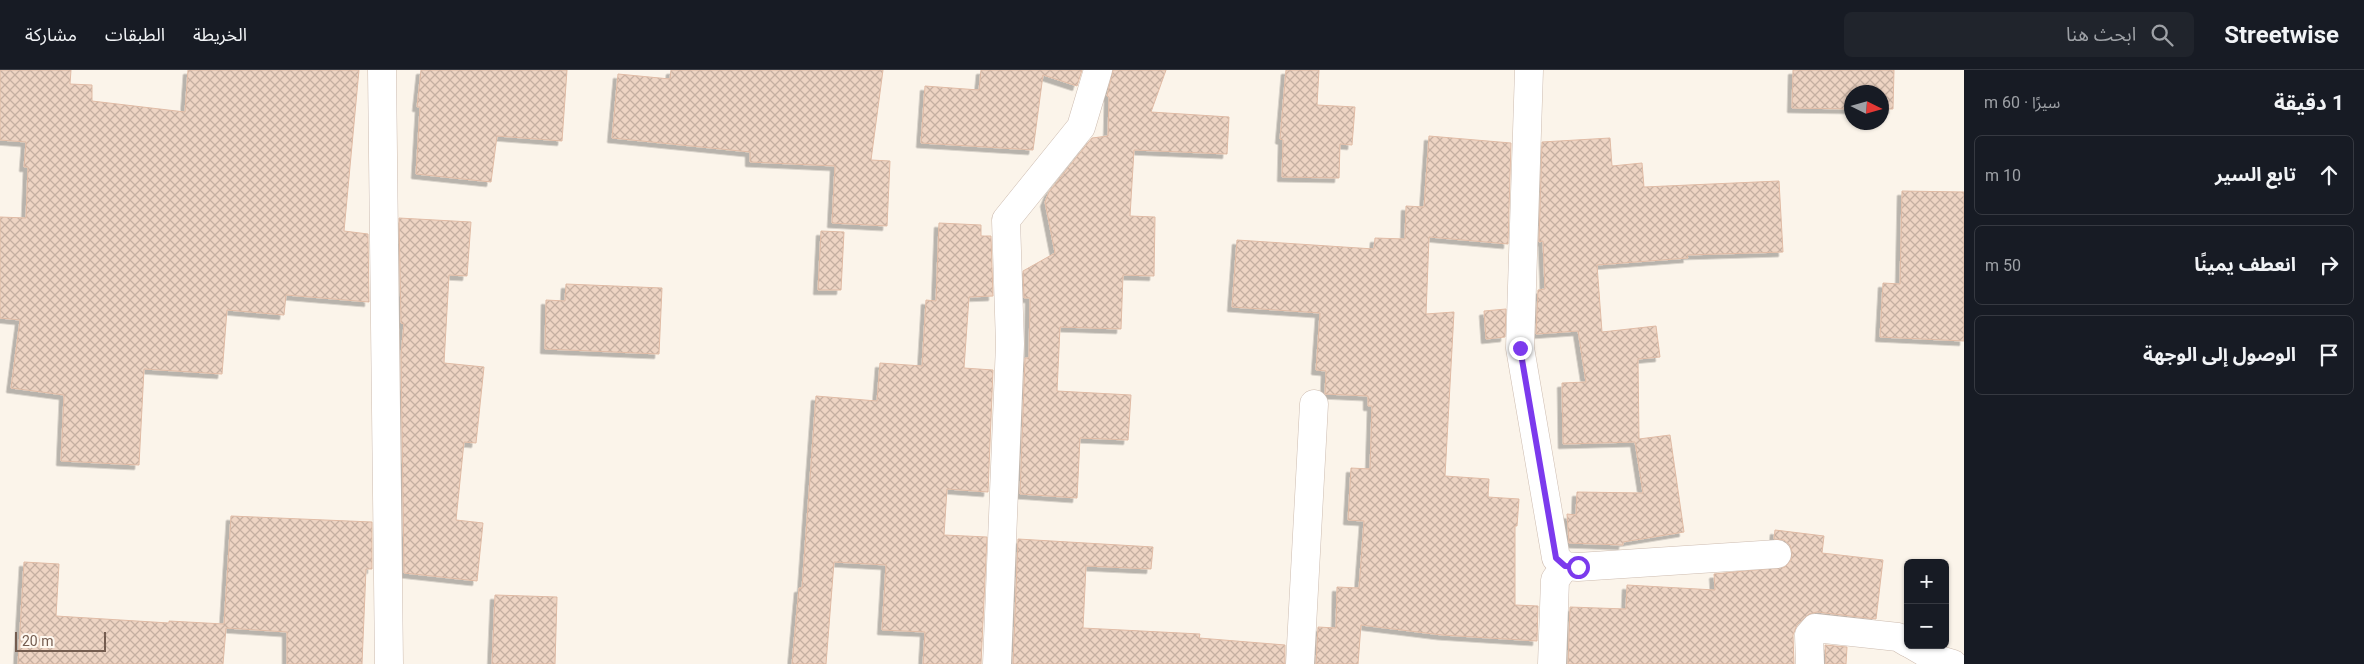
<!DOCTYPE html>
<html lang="ar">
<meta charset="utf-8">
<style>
body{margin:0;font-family:Roboto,"Noto Sans Arabic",sans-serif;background:#20242c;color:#f1f3f6;direction:rtl}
.controls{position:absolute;right:15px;bottom:15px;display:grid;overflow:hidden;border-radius:8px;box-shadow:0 1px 4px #0004}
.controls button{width:45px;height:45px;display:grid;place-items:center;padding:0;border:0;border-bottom:1px solid #363941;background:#171b24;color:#f1f3f6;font:25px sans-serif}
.compass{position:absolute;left:1844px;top:15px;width:45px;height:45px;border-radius:50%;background:#171b24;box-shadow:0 1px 4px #0004;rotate:95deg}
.scale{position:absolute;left:15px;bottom:12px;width:91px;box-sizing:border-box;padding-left:5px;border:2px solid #745c4f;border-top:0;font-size:14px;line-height:18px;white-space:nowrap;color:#745c4f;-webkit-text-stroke:4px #fef8f0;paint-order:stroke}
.stop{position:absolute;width:15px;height:15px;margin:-11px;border:4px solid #7c3aed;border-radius:50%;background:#fff}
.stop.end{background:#7c3aed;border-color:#fff;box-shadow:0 1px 5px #0008}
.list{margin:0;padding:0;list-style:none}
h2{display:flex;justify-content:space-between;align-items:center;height:65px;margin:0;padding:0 20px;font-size:21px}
h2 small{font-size:16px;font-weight:400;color:#9ea1a6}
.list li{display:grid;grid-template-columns:32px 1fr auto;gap:15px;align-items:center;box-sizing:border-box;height:80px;margin:0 10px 10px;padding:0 10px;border:1px solid #363941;border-radius:8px}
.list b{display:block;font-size:19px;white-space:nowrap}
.list em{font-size:16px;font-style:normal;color:#9ea1a6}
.icon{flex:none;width:28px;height:28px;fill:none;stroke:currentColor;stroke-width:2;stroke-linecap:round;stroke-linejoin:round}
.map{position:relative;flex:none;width:1964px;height:594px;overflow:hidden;direction:ltr}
header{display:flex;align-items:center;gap:30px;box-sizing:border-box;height:70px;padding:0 25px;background:#171b24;border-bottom:1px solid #363941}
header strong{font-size:24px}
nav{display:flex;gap:28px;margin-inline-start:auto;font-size:18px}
.search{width:350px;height:45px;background:#20242c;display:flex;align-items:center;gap:12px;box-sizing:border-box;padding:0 18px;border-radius:8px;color:#9ea1a6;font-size:19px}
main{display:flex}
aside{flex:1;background:#171b24}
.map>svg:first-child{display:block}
.building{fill:url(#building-cross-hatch);stroke:#e0bba5;filter:url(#shadow)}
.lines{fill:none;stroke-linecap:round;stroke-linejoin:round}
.street-casing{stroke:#cdbcb0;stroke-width:29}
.street{stroke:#fff;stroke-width:28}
.route{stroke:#7c3aed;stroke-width:6}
</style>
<header>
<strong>Streetwise</strong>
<div class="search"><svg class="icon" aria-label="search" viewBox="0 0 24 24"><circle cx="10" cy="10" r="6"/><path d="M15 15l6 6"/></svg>ابحث هنا</div>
<nav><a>الخريطة</a><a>الطبقات</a><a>مشاركة</a></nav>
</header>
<main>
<aside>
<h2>1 دقيقة<small>سيرًا · 60 m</small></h2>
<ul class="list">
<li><svg class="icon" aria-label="ahead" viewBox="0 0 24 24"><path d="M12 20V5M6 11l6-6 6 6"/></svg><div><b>تابع السير</b></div><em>10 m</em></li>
<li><svg class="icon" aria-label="right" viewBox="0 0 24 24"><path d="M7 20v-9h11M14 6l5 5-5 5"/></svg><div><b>انعطف يمينًا</b></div><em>50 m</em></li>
<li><svg class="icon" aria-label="arrive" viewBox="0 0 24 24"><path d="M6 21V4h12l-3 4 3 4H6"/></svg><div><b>الوصول إلى الوجهة</b></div></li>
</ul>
</aside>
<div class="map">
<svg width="1964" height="594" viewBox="0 0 1964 594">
<defs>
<pattern id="building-cross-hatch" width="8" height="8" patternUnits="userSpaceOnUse" patternTransform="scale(1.25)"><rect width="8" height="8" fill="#eed4c3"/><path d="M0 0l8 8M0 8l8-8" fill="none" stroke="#c5afa1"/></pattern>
<filter id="shadow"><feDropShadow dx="-4.5" dy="4.5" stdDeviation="0" flood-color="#0004"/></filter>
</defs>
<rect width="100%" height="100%" fill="#fbf4ea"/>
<!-- building -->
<g class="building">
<polygon points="0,0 71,0 70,14 92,15 92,31 185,42 188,0 359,0 344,161 368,164 369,232 286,225 284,245 227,240 222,304 144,299 139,395 61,391 64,325 11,318 20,250 0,248 0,147 26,148 28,97 24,97 26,72 0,70"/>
<polygon points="421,0 567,0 562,71 497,66 491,112 416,104 420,37 417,37"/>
<polygon points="671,0 883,0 871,90 890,91 887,156 832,153 835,96 750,92 750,82 612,68 618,4 670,9"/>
<polygon points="981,0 1082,0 1077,16 1043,5 1033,80 921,73 925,16 979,20"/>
<polygon points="1113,0 1166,0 1151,42 1229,47 1227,84 1134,80 1130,146 1155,147 1154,206 1123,205 1121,259 1060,257 1057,321 1131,325 1128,370 1080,368 1077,428 1020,424 1025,288 1029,288 1030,228 1024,228 1023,201 1055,183 1045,132 1049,122 1092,68 1108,66 1109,27 1107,26"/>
<polygon points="1286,0 1319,0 1317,35 1355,37 1352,75 1340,74 1339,108 1282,107 1283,70 1280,69"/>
<polygon points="1793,0 1894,0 1893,39 1882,39 1882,22 1852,22 1852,39 1792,38"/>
<polygon points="1429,66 1511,73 1508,174 1429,167 1426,244 1454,242 1445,406 1489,409 1488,427 1519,429 1517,456 1515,456 1515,535 1538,536 1537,571 1442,565 1361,555 1358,594 1316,594 1318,557 1336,558 1337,517 1359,518 1364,451 1348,450 1351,398 1370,399 1372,336 1368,336 1368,326 1325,324 1326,301 1316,300 1320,243 1232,237 1237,170 1374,179 1375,168 1405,169 1406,136 1424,137"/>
<polygon points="1610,68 1612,96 1642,93 1644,117 1779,111 1783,182 1687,185 1688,188 1597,195 1602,262 1656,256 1660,287 1638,289 1639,369 1670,365 1684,462 1623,472 1623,475 1569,473 1567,444 1576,445 1577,422 1643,423 1635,372 1563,374 1562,313 1586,312 1578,261 1536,264 1538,220 1545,219 1543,171 1539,172 1542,72"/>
<polygon points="1902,121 1964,122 1964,271 1880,267 1883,213 1900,214"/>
<polygon points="399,148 471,152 467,206 449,205 444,293 484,297 476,373 464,372 456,450 483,453 477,511 404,503 401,285 404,254 401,253"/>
<polygon points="939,153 981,155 981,166 991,166 993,226 969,227 964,298 993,300 988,422 947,419 944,465 987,467 981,594 923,594 925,562 882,560 886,495 834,492 826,594 792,594 799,518 802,518 816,326 877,331 880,293 922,296 926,230 936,231"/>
<polygon points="821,161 844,162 841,220 818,220"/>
<polygon points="566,214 662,218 659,284 545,279 546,230 565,231"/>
<polygon points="1506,239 1505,267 1486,269 1484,241"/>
<polygon points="231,446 372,452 372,499 366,499 362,594 287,594 287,562 226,558 223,594 18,594 24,492 59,494 56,546 169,553 169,551 224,554"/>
<polygon points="1775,460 1824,466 1822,483 1883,490 1876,549 1817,542 1809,544 1797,555 1793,565 1794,594 1568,594 1570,537 1626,539 1627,515 1715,520 1714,504 1785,497 1791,490 1792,482 1790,475 1784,470 1774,469"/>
<polygon points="1018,469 1153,477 1151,499 1086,496 1083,558 1200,564 1199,568 1285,575 1285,594 1013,594"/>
<polygon points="495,525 557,527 555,594 492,594"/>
<polygon points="1825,575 1847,577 1846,594 1826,594"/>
</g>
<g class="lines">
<!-- street casing -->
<g class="street-casing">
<g id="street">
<polyline points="382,0 389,594"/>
<polyline points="1529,0 1520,278 1556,488 1565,496 1578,497 1777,484"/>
<polyline points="1912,575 1936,589 1953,594"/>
<polyline points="997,594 1010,274 1006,150 1081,57 1098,0"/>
<polyline points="1300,594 1314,334"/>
<polyline points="1552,594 1555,510 1565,496"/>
<polyline points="1810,594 1809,565 1815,558 1898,567 1908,573"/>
</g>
</g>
<!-- street -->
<use href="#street" class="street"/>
</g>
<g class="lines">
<!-- route -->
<polyline class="route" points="1520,278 1556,488 1565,496 1578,497"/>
</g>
</svg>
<div class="controls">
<button>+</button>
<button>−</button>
</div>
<svg class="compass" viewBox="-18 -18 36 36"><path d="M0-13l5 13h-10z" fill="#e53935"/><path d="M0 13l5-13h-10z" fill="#9ea1a6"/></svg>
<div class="scale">20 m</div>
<div class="stop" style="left:1578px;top:497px"></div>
<div class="stop end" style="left:1520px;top:278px"></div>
</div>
</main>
